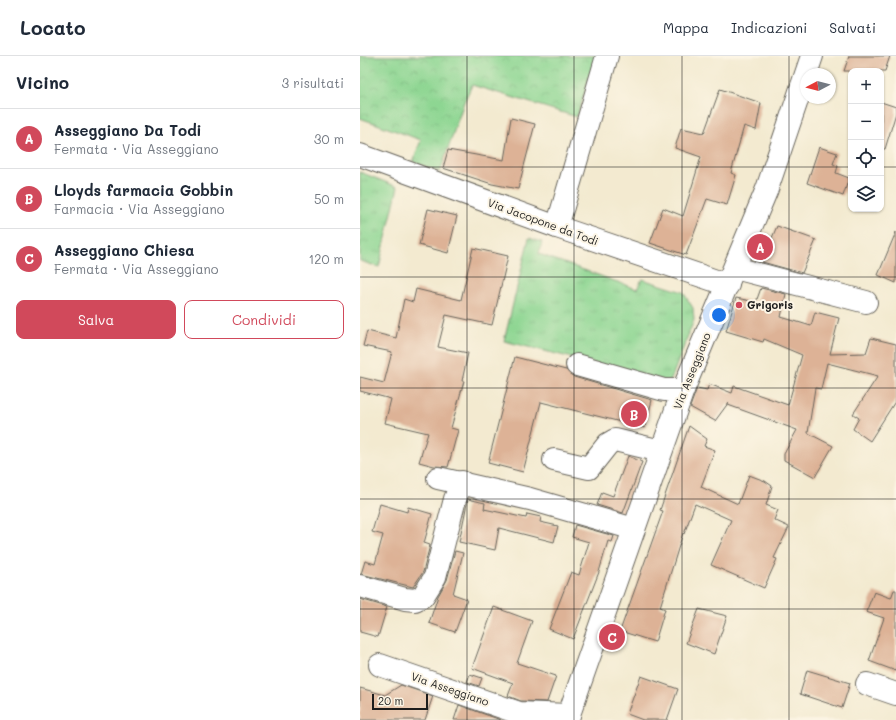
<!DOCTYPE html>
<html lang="it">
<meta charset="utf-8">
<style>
body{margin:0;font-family:Mali,sans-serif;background:#f2f2f3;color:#1f2937}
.controls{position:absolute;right:12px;top:12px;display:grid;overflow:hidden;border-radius:8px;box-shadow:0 1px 3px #0004}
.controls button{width:36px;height:36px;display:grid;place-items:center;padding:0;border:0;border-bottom:1px solid #e0e1e3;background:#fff;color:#1f2937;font:20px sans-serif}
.compass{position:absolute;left:440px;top:12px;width:36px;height:36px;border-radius:50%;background:#fff;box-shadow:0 1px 3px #0004;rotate:263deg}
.scale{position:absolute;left:12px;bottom:10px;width:56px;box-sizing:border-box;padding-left:4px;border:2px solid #1c1c1c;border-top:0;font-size:11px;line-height:14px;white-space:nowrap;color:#1c1c1c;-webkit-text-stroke:3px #fcf5e5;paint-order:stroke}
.you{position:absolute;left:359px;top:259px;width:14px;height:14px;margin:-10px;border:3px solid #fff;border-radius:50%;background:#1a73e8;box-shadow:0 0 0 6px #1a73e833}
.badge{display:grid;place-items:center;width:26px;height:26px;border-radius:50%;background:#d1495b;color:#fff;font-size:13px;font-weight:700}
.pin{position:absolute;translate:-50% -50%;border:2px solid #fff;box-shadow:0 1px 4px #0006}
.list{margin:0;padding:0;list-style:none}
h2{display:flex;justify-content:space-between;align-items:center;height:52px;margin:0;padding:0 16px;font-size:17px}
h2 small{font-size:13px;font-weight:400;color:#747a83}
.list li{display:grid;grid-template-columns:26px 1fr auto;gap:12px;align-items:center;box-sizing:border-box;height:60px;padding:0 16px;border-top:1px solid #e0e1e3}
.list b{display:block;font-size:15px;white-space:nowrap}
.list p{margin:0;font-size:13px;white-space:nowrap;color:#747a83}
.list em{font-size:13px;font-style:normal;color:#747a83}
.actions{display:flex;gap:8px;padding:12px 16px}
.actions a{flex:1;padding:9px 0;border:1px solid #d1495b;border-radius:8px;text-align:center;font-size:14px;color:#d1495b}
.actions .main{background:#d1495b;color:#fff}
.icon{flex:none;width:22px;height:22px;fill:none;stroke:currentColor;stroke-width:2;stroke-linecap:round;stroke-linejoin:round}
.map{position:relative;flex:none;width:536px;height:664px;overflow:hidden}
header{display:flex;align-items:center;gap:24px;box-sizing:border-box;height:56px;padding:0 20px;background:#fff;border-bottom:1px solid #e0e1e3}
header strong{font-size:19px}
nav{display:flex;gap:22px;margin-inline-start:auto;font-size:14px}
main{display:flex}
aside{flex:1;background:#fff}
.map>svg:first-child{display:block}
.grass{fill:url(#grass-tufts);stroke:#547957}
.park{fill:url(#park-crowns);stroke:#547957}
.building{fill:#ddb296}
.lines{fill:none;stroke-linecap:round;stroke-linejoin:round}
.minor-casing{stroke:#67645b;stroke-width:24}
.minor{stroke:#fff;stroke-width:22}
.grid{fill:none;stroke:#1c1c1c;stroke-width:1;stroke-opacity:0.55}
.poi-dot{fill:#d1495b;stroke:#fcf5e5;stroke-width:1.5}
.labels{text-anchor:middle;stroke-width:4;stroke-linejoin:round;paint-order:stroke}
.street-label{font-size:11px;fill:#1c1c1c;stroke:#fcf5e5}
.poi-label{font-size:11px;font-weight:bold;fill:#1c1c1c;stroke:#fcf5e5;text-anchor:start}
</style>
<header>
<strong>Locato</strong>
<nav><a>Mappa</a><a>Indicazioni</a><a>Salvati</a></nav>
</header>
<main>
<aside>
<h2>Vicino<small>3 risultati</small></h2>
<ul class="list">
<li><span class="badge">A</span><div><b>Asseggiano Da Todi</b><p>Fermata · Via Asseggiano</p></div><em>30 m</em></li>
<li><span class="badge">B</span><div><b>Lloyds farmacia Gobbin</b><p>Farmacia · Via Asseggiano</p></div><em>50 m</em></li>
<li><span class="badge">C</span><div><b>Asseggiano Chiesa</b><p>Fermata · Via Asseggiano</p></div><em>120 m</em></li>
</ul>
<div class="actions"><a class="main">Salva</a><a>Condividi</a></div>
</aside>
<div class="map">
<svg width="536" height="664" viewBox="0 0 536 664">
<defs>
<pattern id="grass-tufts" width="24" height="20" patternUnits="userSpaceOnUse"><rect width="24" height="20" fill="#8dd692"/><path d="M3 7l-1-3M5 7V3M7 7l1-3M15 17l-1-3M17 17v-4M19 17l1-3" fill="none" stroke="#79b77d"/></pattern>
<pattern id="park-crowns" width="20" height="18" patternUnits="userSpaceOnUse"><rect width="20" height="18" fill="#8dd692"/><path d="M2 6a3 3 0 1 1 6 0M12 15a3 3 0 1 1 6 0" fill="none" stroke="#79b77d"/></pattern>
</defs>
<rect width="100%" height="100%" fill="#fcf5e5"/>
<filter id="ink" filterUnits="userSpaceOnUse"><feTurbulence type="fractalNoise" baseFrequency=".025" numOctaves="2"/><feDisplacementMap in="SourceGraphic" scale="8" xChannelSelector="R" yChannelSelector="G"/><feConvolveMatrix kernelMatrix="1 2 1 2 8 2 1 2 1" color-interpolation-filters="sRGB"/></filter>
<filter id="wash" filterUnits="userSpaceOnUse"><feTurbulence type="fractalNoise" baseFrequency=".012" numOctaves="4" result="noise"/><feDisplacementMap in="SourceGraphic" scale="16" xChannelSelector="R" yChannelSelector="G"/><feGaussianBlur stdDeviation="0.9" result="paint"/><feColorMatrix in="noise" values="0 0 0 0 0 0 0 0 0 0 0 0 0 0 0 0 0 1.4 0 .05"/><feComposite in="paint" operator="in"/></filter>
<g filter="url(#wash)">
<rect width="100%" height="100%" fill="#f3ead0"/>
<!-- grass -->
<g class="grass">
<polygon points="0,116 38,131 19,211 0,205"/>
<polygon points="169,182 182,186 179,198 277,233 282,223 323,236 333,252 334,264 310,326 144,285"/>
</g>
<!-- park -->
<polygon class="park" points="0,0 236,0 217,61 112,29 104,46 80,116 53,106 61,84 0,62"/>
<g id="blocks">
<!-- building -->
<g class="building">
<polygon points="489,0 530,0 525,15 484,15"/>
<polygon points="360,33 401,47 396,74 384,70 371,117 376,119 367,149 347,143 326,199 290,187 303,152 323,160 341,101 315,92 321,72 344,77"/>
<polygon points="521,46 536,51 536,57 525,93 521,93"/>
<polygon points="151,62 175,68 158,133 132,128 83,112 88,94 144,104"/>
<polygon points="459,91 477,97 473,108 478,110 476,117 489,122 483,140 447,127"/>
<polygon points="68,153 97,160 88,197 59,189"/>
<polygon points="417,170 456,184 442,217 402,206"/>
<polygon points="536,176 536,227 518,219"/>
<polygon points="113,192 148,200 132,269 86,259 78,291 108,297 102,325 104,325 91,372 98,374 88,411 74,410 59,406 68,377 25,367 31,343 0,335 0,321 24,327 32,296 3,290 7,275 36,282 44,243 53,246 56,233 101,244"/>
<polygon points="401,232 426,238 421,261 451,270 455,256 479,262 470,298 506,297 511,282 536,288 536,344 510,385 493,373 499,362 493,358 518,320 467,307 461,333 455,332 448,377 473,390 455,421 424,404 424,398 437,374 368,349 369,346 355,365 330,351 337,332 347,334 349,328 372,337 374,330 428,349 442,299 404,283 403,286 366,275 376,242 396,246"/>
<polygon points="155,301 206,314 214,321 292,344 285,372 181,346 163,416 128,407"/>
<polygon points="329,370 347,383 344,390 355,394 341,431 378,448 389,419 405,425 412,430 406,449 418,454 414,464 429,471 414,502 417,503 404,532 351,509 371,464 335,448 324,478 323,477 300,551 305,553 295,586 260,575 303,455 300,454"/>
<polygon points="268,400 282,406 263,457 237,449 242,436 253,440"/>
<polygon points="108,443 125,447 124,453 166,462 167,458 181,461 180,466 198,470 194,486 139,472 135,494 99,486"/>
<polygon points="20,448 47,456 48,451 72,458 64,487 70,489 63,516 53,531 1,518 5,505 15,508 23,479 12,476"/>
<polygon points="215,469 254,480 252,486 248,485 239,516 213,583 189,573 211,516 219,519 229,486 212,481"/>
<polygon points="95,495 103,497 93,538 107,543 95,576 69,567 78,540 87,524"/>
<polygon points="534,534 536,534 536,615 509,605 524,562 506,556 514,536 531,542"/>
<polygon points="0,543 27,551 18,581 0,576"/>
<polygon points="134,551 172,565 157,607 196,620 187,646 161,645 148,640 153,627 112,612"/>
<polygon points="339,553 367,560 354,598 326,587"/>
<polygon points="447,614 490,627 482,652 440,638"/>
<polygon points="110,618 122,622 119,630 107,626"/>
<polygon points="281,620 318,633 307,664 283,664 267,658"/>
<polygon points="41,629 73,640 65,664 0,664 0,632 25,639"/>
<polygon points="99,649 141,664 94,664"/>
</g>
</g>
</g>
<g filter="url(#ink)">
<use href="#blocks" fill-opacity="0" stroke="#67645b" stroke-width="1"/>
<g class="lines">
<!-- minor casing -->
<g class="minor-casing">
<g id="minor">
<polyline points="0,99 197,171 368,229"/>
<polyline points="197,171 247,0"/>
<polyline points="375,212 506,246"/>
<polyline points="217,309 304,334 323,334"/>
<polyline points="194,404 229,412 248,388 255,384 301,395"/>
<polyline points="78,422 170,443 274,473"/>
<polyline points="0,530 45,543 55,544 63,540 75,521 95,443 102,426"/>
<polyline points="20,609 159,657 209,659"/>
<polyline points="507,628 536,638"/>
<polyline points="207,664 323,334 407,133 452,0"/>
</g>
</g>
<!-- minor -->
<use href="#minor" class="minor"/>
</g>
</g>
<!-- grid -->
<path class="grid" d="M107,0v664M214,0v664M322,0v664M429,0v664M0,111h491M521,111h15M0,221h536M0,332h536M0,443h536M0,553h536"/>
<!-- markers -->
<circle class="poi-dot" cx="379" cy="249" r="4"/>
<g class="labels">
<!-- street labels -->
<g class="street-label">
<text transform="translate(183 166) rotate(20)" y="4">Via Jacopone da Todi</text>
<text transform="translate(332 315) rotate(-68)" y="4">Via Asseggiano</text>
<text transform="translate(90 633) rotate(19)" y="4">Via Asseggiano</text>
</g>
<!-- poi labels -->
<g class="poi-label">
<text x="387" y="253">Grigoris</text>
</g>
</g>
</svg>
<div class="controls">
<button>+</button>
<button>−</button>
<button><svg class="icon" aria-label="locate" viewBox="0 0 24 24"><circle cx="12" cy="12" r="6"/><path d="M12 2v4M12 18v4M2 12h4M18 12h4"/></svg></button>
<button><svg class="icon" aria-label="layers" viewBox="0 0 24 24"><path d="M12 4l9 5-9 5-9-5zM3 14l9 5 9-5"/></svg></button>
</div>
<svg class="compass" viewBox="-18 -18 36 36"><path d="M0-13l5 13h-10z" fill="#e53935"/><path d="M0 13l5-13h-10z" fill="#747a83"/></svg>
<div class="scale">20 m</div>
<div class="you"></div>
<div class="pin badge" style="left:400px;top:191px">A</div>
<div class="pin badge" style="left:274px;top:358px">B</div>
<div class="pin badge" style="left:252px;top:581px">C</div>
</div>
</main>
